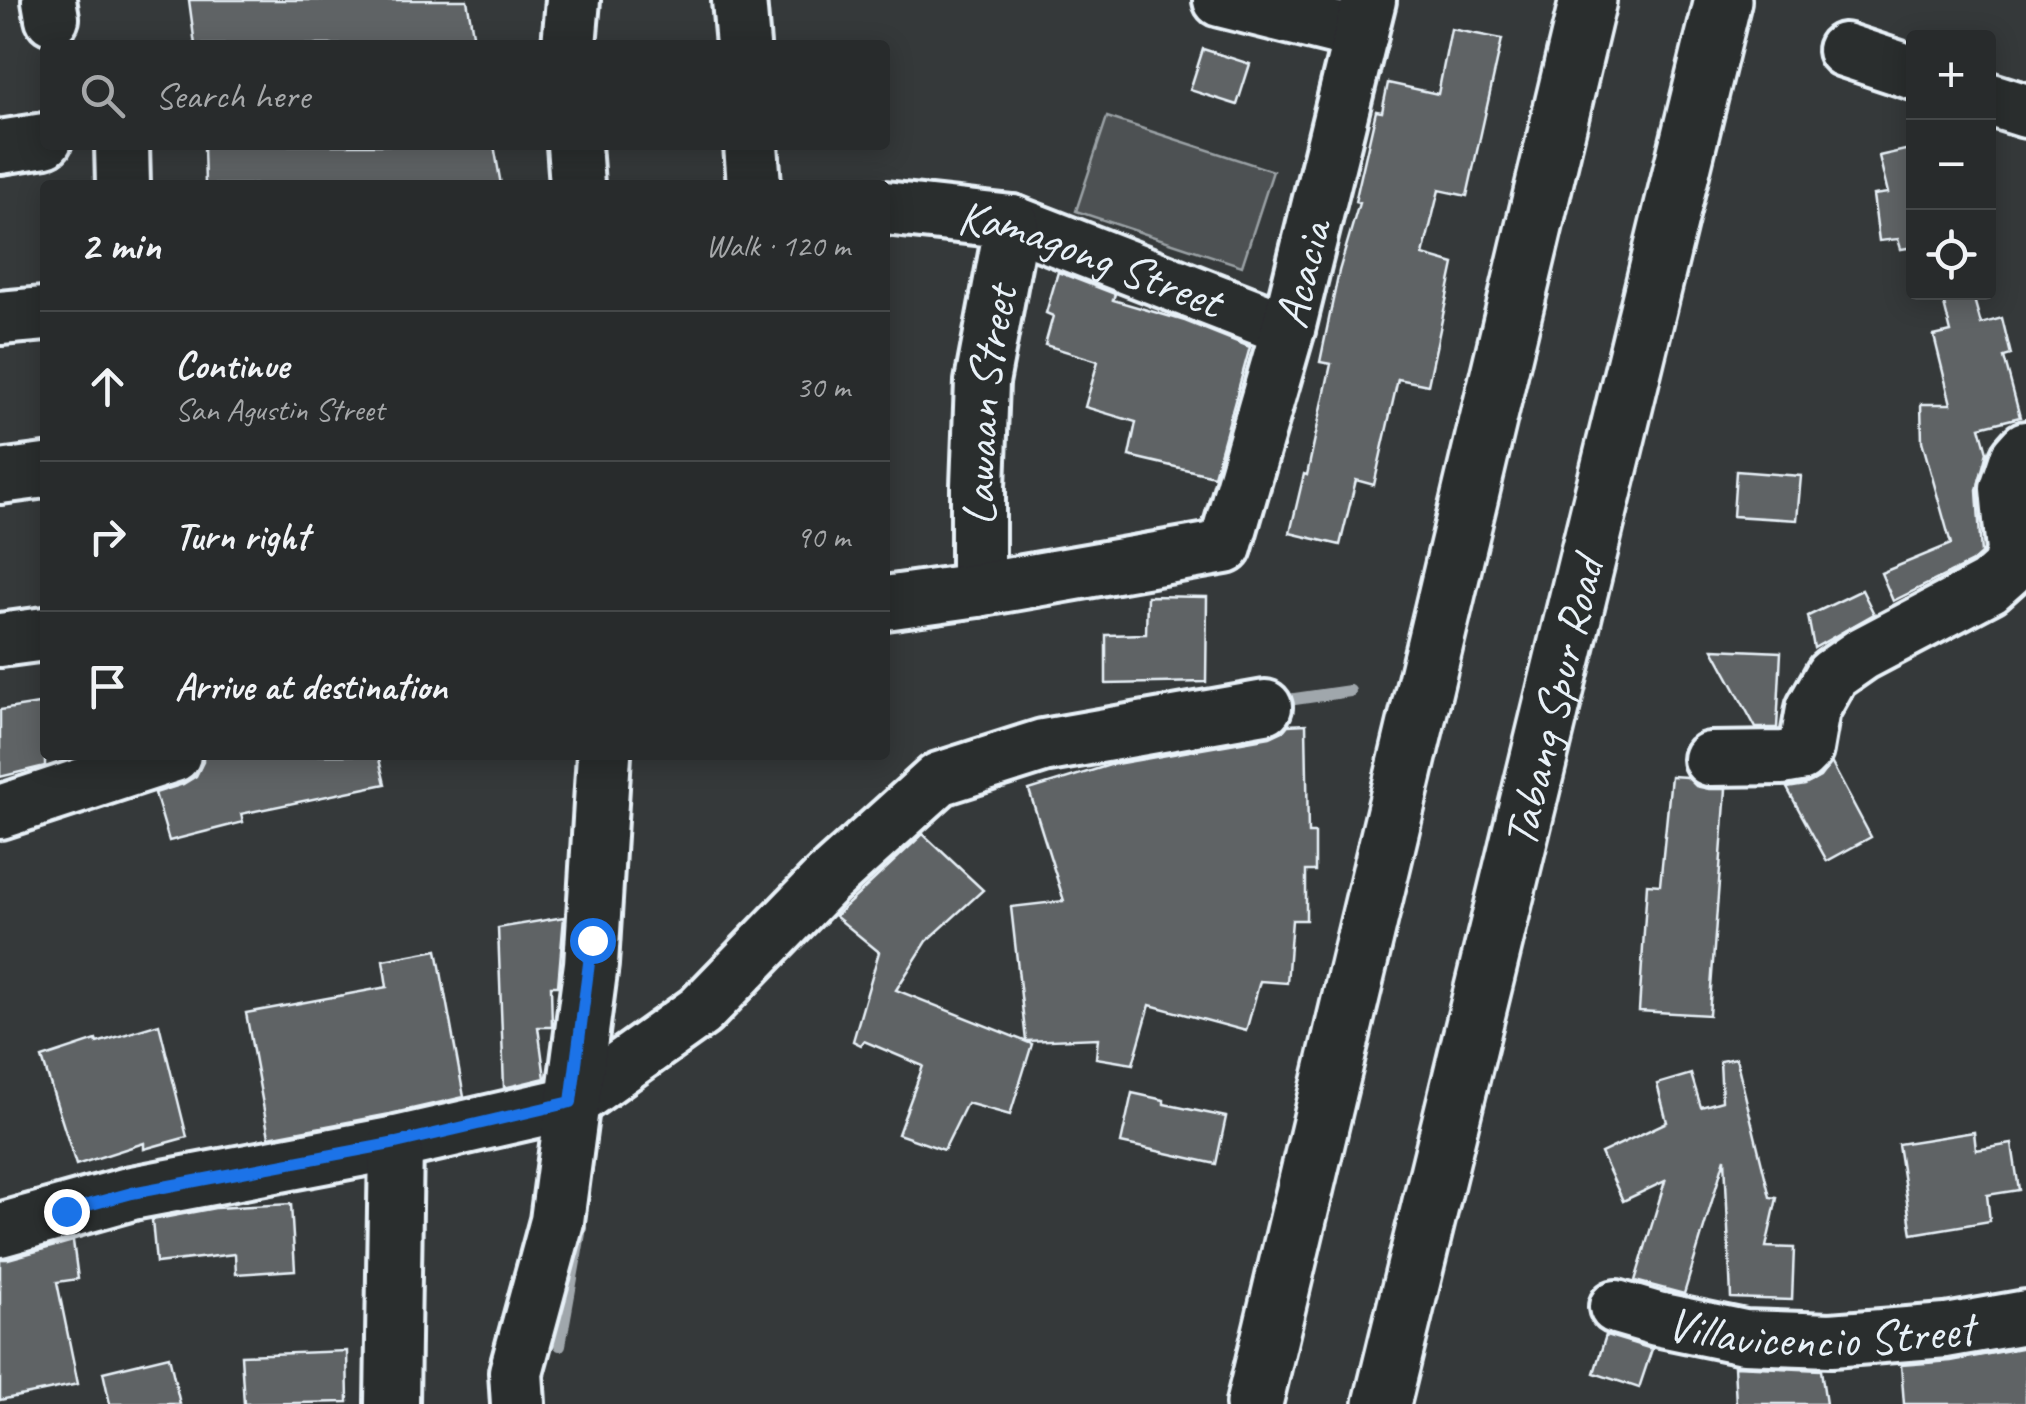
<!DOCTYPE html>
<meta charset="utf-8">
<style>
body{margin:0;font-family:Caveat,sans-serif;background:#343738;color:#f1f3f6}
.controls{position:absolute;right:30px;top:30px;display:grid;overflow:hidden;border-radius:10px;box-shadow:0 5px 25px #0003}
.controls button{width:90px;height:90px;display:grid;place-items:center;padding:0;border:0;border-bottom:2px solid #444748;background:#282b2c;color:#f1f3f6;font:50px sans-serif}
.stop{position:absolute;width:30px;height:30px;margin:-22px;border:8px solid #1a73e8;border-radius:50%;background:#fff}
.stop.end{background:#1a73e8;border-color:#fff;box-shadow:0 2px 10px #0008}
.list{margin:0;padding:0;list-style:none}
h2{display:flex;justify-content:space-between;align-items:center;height:130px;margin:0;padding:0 40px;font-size:42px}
h2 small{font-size:32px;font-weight:400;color:#a5a7a9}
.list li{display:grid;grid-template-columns:65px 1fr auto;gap:30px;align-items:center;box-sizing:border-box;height:150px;padding:0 40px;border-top:2px solid #444748}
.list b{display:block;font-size:38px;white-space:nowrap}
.list p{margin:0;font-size:32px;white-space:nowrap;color:#a5a7a9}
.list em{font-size:32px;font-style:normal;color:#a5a7a9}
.icon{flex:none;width:55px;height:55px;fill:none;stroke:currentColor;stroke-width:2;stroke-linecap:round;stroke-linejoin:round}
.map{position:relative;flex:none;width:2026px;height:1404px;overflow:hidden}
.search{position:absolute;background:#282b2c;box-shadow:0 5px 25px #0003;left:40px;top:40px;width:850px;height:110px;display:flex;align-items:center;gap:25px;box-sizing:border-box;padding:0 35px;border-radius:10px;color:#a5a7a9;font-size:38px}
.panel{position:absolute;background:#282b2c;box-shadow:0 5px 25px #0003;left:40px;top:180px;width:850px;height:580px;border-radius:10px}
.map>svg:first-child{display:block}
.green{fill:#4d5152;stroke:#9aa1a5;stroke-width:2.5}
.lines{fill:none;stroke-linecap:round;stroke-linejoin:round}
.stream{stroke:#a0a7ac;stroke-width:12}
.building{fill:#5f6365;stroke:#e8f1f8;stroke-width:2.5}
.minor-casing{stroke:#e8f1f8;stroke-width:60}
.highway-casing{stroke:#e8f1f8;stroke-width:62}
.minor{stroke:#2a2d2e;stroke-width:52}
.highway{stroke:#2a2d2e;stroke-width:55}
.route{stroke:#1a73e8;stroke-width:12}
.labels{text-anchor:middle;stroke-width:8;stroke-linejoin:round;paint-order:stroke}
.street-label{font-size:48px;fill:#e8f1f8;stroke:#2a2d2e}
</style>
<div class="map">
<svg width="2026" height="1404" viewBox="0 0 2026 1404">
<rect width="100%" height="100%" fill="#35393a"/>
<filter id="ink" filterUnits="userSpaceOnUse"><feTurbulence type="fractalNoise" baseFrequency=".01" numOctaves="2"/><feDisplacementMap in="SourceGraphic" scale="20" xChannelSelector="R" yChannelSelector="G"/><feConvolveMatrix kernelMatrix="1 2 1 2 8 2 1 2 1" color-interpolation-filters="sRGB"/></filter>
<g filter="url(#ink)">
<!-- green -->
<polygon class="green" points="1107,117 1273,171 1242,266 1076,211"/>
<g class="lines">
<!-- stream -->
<g class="stream">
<polyline points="1274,702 1350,691"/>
<polyline points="560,1345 581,1228"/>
</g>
</g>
<!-- building -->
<g class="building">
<polygon points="189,0 467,0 475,45 195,45"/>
<polygon points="1451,29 1502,39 1467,196 1439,190 1423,255 1454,264 1428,385 1398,379 1374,485 1356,480 1340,545 1290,533 1304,474 1307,475 1331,364 1320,362 1339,271 1359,203 1355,202 1376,111 1382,112 1388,83 1438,94"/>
<polygon points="1203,49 1250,64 1237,105 1190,90"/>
<polygon points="204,145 494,145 501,185 205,185"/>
<polygon points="1914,148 1914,247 1901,249 1898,239 1879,241 1873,195 1888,193 1879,156"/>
<polygon points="1058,272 1115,294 1113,300 1185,321 1250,347 1214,476 1129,456 1136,422 1085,407 1098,361 1045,345 1053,316 1046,313"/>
<polygon points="1941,292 1972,292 1981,324 2002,318 2011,355 2004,357 2020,417 1980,427 1987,452 1977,490 1981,554 1972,562 1893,601 1881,573 1951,544 1922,441 1921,404 1951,404 1934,336 1951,332"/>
<polygon points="1736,471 1801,476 1797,520 1733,516"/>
<polygon points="1862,590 1874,614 1814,648 1808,616"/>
<polygon points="1147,596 1207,597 1206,682 1106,684 1106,635 1146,634"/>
<polygon points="1713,649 1781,652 1777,728 1756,728"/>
<polygon points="45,703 45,766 0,777 0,710"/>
<polygon points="1306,724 1308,833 1315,833 1315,871 1306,871 1306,920 1292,920 1287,983 1260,981 1246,1031 1150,1005 1133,1064 1096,1058 1098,1038 1026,1041 1011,907 1064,901 1029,790 1110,765 1270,737 1283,731 1288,725"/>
<polygon points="203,755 378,755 385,784 241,814 243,822 169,841 155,793 183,784 196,776 203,762"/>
<polygon points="1831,762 1871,837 1827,861 1787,788 1805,785 1820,777"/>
<polygon points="1671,776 1687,777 1696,786 1709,789 1726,789 1709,1015 1639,1011 1647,884 1660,885"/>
<polygon points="923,834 983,890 927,941 896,990 1032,1044 1010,1115 967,1103 944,1150 898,1134 923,1066 864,1041 861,1045 853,1041 879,952 835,916"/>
<polygon points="564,917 558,986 551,986 552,1027 538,1027 545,1078 504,1088 498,928"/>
<polygon points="437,950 464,1097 390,1114 269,1137 246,1013 387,987 383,960"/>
<polygon points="159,1024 187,1137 144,1149 144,1143 76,1165 42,1058 96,1040 97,1043"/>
<polygon points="1736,1058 1770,1197 1777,1198 1766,1247 1794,1248 1792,1300 1731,1298 1725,1158 1684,1294 1635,1281 1665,1181 1623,1201 1601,1153 1667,1122 1657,1084 1691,1074 1701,1107 1722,1101 1720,1061"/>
<polygon points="1132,1093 1164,1100 1164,1104 1226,1117 1216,1164 1121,1143"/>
<polygon points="1974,1132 1976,1150 2012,1144 2019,1190 1987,1195 1990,1221 1912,1234 1898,1144"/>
<polygon points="291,1204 295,1270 236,1274 235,1254 156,1263 152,1220 215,1208"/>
<polygon points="73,1241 78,1279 57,1282 78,1384 0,1400 0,1259 8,1259"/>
<polygon points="1606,1335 1652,1349 1639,1388 1594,1373"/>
<polygon points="2026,1347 2026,1404 1904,1404 1901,1365 1951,1361"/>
<polygon points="347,1351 348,1402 244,1404 241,1355"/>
<polygon points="169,1356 180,1404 110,1404 103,1372"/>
<polygon points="1734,1366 1821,1370 1826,1404 1736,1404"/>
</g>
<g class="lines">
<!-- minor casing -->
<g class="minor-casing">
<g id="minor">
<polyline points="49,0 52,18"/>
<polyline points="739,0 743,45"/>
<polyline points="1220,0 1361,35"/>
<polyline points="569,45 573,0"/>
<polyline points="1844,50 1914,73"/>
<polyline points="1988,99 2026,111"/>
<polyline points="122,145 123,185"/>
<polyline points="574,145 577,185"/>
<polyline points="751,145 754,185"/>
<polyline points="0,147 45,140"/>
<path id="s1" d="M885,208l127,14 276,107"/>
<polyline points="0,318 45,314"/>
<polyline points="0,477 45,471"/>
<path id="s2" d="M978,590v-104l4,-104 30,-160"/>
<path id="s3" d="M885,603l93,-13 247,-43 63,-218 81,-329"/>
<polyline points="0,640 45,634"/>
<polyline points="1710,759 1783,758 1800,755 1806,749 1813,709 1832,675 1862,654 1989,587 2008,570 2013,551 2007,488 2017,458 2026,448"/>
<polyline points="0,812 174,755"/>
<polyline points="0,1230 132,1193 396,1143 571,1103 700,1011 825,882 939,779 1043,746 1265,707"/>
<path id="s4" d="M1616,1307l41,12 87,18 87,3 115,-9 80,-14"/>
<polyline points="392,1404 396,1143"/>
<polyline points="518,1404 516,1372 557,1221 591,964 604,755"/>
</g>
</g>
<!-- highway casing -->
<g class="highway-casing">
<g id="highway">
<polyline points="1254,1404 1588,0"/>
<path id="s5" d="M1382,1404l341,-1404"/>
</g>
</g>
<!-- minor -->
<use href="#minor" class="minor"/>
<!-- highway -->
<use href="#highway" class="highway"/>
</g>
</g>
<g class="lines" filter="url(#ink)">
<!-- route -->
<polyline class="route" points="66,1211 132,1193 396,1143 571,1102 592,940"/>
</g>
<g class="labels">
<!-- street labels -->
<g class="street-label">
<text dy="17" stroke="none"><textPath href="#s1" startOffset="212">Kamagong Street</textPath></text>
<text dy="17" stroke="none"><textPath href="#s3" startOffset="628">Acacia</textPath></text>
<text dy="17" stroke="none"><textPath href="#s2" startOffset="185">Lawaan Street</textPath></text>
<text dy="17" stroke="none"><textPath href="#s5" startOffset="722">Tabang Spur Road</textPath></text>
<text dy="17" stroke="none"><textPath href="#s4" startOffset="208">Villavicencio Street</textPath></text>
</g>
</g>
</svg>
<div class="controls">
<button>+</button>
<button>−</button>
<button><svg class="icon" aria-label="locate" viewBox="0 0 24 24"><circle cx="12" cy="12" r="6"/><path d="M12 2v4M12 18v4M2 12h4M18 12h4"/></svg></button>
</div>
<div class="stop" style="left:592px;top:940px"></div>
<div class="stop end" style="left:66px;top:1211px"></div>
<div class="search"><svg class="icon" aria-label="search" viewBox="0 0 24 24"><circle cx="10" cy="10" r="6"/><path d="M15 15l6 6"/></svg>Search here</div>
<section class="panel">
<h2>2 min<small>Walk · 120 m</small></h2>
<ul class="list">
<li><svg class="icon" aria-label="ahead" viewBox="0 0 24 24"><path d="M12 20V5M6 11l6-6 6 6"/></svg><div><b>Continue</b><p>San Agustin Street</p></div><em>30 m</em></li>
<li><svg class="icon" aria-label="right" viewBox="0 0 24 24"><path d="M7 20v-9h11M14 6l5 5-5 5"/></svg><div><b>Turn right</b></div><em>90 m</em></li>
<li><svg class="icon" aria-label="arrive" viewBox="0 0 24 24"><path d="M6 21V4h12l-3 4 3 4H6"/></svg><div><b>Arrive at destination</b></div></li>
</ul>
</section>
</div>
